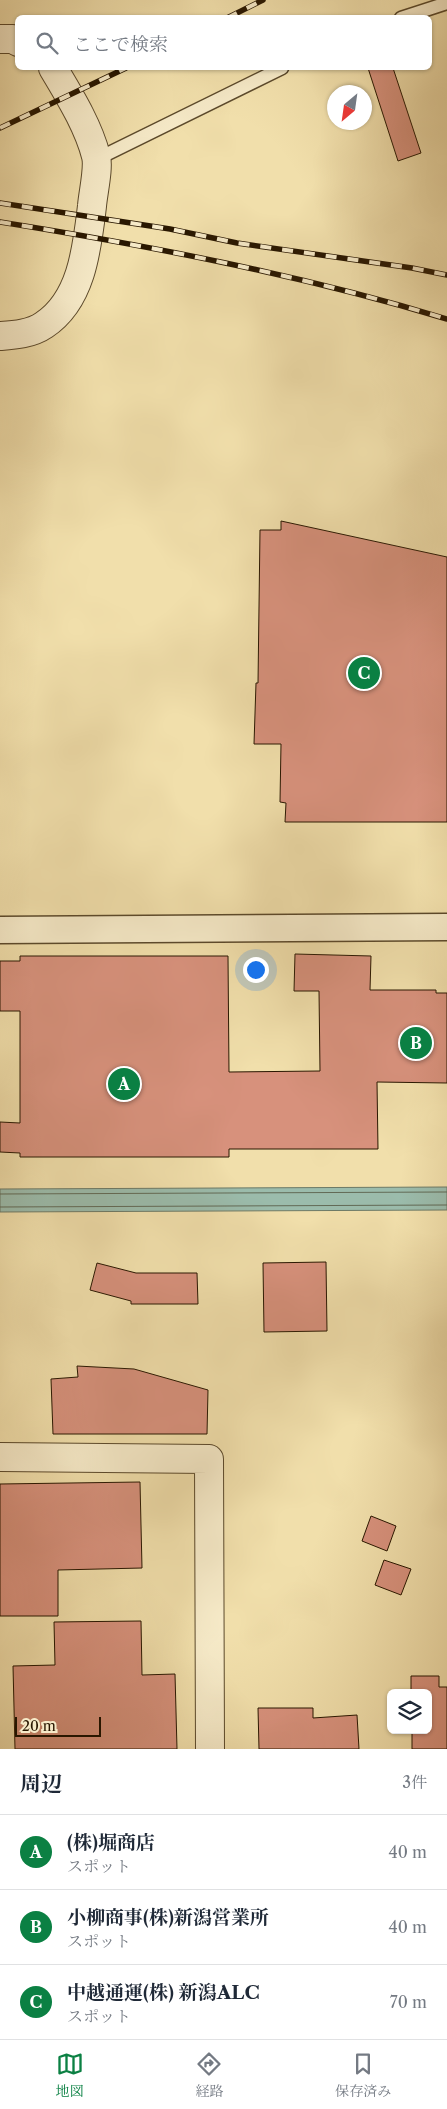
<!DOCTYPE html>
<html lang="ja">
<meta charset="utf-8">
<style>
body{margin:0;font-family:"Libre Caslon Text","Noto Serif JP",serif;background:#f6f6f7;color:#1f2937}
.controls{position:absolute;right:15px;bottom:15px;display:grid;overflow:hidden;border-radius:8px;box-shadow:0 1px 4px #0004}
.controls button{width:45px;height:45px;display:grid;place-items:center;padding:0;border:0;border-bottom:1px solid #e0e1e3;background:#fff;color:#1f2937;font:25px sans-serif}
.compass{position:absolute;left:327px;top:85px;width:45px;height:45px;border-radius:50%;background:#fff;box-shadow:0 1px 4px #0004;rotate:209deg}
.scale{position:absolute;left:15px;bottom:12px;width:86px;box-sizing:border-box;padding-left:5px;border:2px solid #291700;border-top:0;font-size:14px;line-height:18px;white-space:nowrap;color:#291700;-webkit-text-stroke:4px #f6eac8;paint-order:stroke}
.you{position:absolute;left:255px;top:969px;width:18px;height:18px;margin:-12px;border:4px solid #fff;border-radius:50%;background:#1a73e8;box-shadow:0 0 0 8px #1a73e833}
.badge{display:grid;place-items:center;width:32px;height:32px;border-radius:50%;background:#0b8043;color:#fff;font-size:16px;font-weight:700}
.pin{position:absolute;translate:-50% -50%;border:2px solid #fff;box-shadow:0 1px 5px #0006}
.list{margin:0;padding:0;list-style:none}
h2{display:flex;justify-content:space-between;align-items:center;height:65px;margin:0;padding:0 20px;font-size:21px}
h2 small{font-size:16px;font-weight:400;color:#747a83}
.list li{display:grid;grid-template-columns:32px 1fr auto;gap:15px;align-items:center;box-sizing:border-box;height:75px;padding:0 20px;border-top:1px solid #e0e1e3}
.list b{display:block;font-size:19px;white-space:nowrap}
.list p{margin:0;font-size:16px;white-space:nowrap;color:#747a83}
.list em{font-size:16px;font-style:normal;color:#747a83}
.icon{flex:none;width:28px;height:28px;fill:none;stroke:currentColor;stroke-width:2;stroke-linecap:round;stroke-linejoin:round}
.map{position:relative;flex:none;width:447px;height:1749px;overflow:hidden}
.search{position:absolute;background:#fff;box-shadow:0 1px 4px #0004;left:15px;right:15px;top:15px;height:55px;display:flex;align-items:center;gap:12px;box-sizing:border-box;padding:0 18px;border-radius:8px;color:#747a83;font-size:19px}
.sheet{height:290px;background:#fff}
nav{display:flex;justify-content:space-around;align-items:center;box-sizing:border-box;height:70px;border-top:1px solid #e0e1e3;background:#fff;font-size:14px;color:#747a83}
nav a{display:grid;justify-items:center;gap:2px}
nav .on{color:#0b8043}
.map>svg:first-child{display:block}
.water{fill:#9bbcac;stroke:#6d7a67}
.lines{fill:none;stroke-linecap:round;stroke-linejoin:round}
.shore{stroke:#626a56;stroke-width:1}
.building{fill:#d7917c;stroke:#291700}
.service-casing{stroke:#5b492b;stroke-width:15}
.minor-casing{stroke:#5b492b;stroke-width:29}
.tertiary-casing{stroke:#5b492b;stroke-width:30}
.service{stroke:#f6eac8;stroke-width:12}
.minor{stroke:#f6eac8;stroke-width:26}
.tertiary{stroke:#f6eac8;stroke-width:28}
.rail-casing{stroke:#291700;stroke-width:5.5}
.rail{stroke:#f6eac8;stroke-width:4;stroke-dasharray:11;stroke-linecap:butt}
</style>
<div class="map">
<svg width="447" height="1749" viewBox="0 0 447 1749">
<rect width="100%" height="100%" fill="#f1dfab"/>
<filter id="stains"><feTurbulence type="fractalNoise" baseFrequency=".004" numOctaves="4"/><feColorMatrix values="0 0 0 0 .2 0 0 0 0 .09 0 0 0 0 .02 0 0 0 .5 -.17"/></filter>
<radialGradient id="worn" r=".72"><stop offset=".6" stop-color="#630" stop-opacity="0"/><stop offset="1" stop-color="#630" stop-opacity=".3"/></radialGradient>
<!-- water -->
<polygon class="water" points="447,1187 447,1210 0,1212 0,1189"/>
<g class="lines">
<!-- shore -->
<g class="shore">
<polyline points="0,1194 447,1192"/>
<polyline points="0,1207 447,1205"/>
</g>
</g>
<!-- building -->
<g class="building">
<polygon points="368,68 393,68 421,153 398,161"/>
<polygon points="281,521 447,557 447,822 285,822 286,803 280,802 281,744 254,744 256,683 258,683 260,530 281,530"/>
<polygon points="295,954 371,956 370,990 436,990 436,993 447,993 447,1083 377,1082 378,1149 229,1149 229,1157 20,1157 20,1153 0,1152 0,1122 20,1123 20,1011 0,1011 0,961 20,961 20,956 228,956 229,1072 320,1071 319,991 294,991"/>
<polygon points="326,1262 327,1331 264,1332 263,1263"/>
<polygon points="97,1263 136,1273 197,1273 198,1304 131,1304 131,1301 90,1290"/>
<polygon points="77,1366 134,1369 208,1390 207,1434 53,1434 51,1379 78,1377"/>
<polygon points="140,1482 142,1568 58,1570 58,1616 0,1616 0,1484"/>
<polygon points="371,1516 396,1526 387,1551 362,1541"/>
<polygon points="384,1560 411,1569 401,1595 375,1585"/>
<polygon points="141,1621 142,1675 175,1674 177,1749 15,1749 13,1666 55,1665 54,1622"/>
<polygon points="411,1676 439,1676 439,1687 447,1687 447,1749 412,1749 412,1730 428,1730 428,1693 411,1693"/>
<polygon points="258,1708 313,1708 313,1718 357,1715 359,1749 259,1749"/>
</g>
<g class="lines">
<!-- service casing -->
<g class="service-casing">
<g id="service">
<polyline points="401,18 447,3"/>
<polyline points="97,159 282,68"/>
</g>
</g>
<!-- minor casing -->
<g class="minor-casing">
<polyline id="minor" points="0,930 447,927"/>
</g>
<!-- tertiary casing -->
<g class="tertiary-casing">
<g id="tertiary">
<polyline points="0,39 13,39 18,42"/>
<path d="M0,336c14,-1 31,-2 44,-11 38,-25 43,-77 48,-119 1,-13 7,-38 4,-50 -8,-31 -27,-61 -43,-88"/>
<polyline points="0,1457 209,1459 210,1749"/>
</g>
</g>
<!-- service -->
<use href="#service" class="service"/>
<!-- minor -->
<use href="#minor" class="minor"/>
<!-- tertiary -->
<use href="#tertiary" class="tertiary"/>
<!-- rail casing -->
<g class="rail-casing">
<g id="rail">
<polyline points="227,18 263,0"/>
<polyline points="0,128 126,68"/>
<polyline points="0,203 170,229 237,243 412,268 447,275"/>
<path d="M0,222c151,24 301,53 447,97"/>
</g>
</g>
<!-- rail -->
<use href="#rail" class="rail"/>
</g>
<rect width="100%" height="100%" filter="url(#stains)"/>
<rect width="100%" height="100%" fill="url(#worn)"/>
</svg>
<div class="controls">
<button><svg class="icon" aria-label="layers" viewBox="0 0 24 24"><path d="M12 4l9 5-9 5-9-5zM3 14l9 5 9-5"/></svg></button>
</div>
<svg class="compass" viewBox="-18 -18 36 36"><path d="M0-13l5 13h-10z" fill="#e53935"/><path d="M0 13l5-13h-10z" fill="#747a83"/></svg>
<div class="scale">20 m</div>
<div class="you"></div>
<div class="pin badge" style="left:124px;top:1084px">A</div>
<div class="pin badge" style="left:416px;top:1043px">B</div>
<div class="pin badge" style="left:364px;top:673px">C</div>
<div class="search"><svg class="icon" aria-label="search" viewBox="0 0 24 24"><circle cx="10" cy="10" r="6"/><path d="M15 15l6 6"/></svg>ここで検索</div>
</div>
<section class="sheet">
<h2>周辺<small>3件</small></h2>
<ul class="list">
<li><span class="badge">A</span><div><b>(株)堀商店</b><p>スポット</p></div><em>40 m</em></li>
<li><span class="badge">B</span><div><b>小柳商事(株)新潟営業所</b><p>スポット</p></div><em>40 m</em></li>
<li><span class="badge">C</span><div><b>中越通運(株) 新潟ALC</b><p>スポット</p></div><em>70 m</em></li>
</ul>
</section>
<nav>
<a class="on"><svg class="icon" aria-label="map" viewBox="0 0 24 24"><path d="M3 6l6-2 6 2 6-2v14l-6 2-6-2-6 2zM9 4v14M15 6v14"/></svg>地図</a>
<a><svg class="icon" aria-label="directions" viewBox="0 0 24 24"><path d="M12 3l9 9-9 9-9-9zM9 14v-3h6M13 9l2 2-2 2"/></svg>経路</a>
<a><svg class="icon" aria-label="saved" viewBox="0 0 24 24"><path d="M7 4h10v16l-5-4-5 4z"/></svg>保存済み</a>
</nav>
